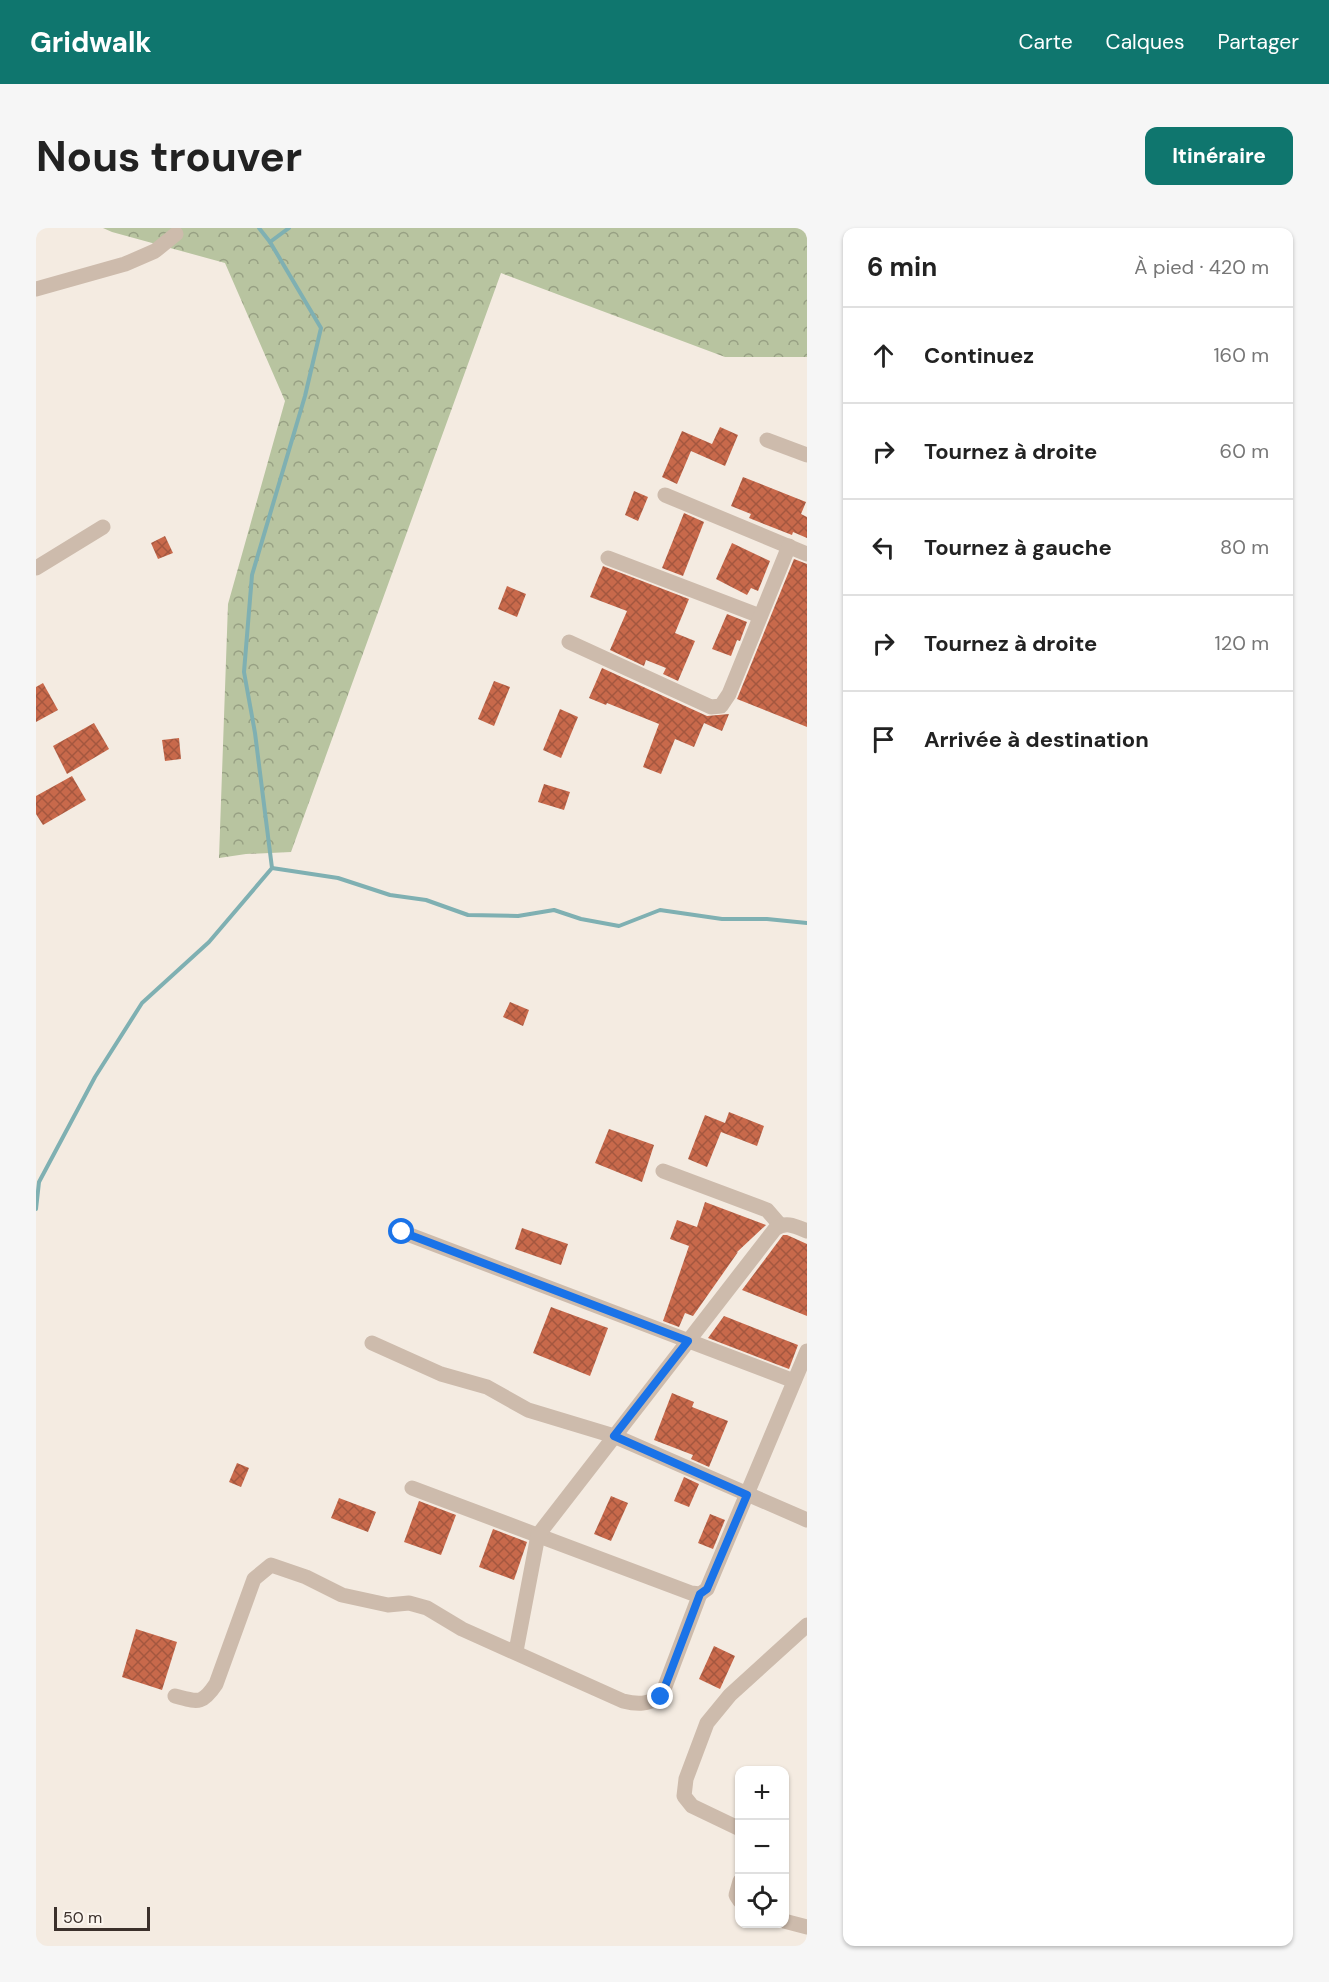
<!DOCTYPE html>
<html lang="fr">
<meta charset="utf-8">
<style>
body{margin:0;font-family:"DM Sans",sans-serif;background:#f6f6f6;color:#222}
.controls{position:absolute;right:18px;bottom:18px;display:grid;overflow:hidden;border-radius:12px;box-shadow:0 2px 4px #0004}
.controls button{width:54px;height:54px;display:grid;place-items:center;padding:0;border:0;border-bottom:2px solid #e0e0e0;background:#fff;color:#222;font:30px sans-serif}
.scale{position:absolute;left:18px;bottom:15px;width:96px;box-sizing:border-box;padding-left:6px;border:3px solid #3b302b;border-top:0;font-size:16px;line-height:21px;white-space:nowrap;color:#3b302b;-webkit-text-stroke:4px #fbf5ee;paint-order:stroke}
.stop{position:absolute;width:18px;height:18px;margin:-14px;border:4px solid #1a73e8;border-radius:50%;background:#fff}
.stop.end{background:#1a73e8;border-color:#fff;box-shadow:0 2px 6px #0008}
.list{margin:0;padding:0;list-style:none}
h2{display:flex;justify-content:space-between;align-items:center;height:78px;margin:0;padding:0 24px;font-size:26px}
h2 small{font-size:20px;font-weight:400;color:#767676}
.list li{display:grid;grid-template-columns:39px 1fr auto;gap:18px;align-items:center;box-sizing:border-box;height:96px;padding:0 24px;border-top:2px solid #e0e0e0}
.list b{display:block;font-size:22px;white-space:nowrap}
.list em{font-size:20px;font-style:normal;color:#767676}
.icon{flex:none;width:33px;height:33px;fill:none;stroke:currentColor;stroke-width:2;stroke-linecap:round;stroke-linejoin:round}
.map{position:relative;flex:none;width:771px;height:1718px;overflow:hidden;border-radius:12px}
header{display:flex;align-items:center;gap:36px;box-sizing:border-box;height:84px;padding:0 30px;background:#0f766e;color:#fff}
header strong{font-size:28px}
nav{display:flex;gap:33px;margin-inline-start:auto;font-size:21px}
.intro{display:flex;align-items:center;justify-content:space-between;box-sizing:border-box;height:144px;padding:0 36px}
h1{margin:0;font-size:42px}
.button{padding:15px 27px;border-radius:12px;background:#0f766e;color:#fff;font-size:21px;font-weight:700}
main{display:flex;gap:36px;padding:0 36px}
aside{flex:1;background:#fff;border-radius:12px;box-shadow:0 2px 4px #0004}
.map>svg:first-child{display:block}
.forest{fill:url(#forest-crowns)}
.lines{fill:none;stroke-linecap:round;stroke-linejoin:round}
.stream{stroke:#7fb0b2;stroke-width:4}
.building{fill:url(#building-cross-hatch)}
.minor{stroke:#cdbbac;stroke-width:15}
.route{stroke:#1a73e8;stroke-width:8}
</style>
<header>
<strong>Gridwalk</strong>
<nav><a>Carte</a><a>Calques</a><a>Partager</a></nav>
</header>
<div class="intro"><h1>Nous trouver</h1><a class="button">Itinéraire</a></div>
<main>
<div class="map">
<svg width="771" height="1718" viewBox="0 0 771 1718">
<defs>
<pattern id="forest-crowns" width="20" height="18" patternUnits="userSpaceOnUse" patternTransform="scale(1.5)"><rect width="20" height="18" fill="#b8c4a0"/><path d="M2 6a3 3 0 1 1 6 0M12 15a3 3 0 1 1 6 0" fill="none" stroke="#97a083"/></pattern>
<pattern id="building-cross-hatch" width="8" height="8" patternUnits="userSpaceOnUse" patternTransform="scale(1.5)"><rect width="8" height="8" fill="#c8694b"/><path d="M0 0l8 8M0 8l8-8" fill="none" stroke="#a4573f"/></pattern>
</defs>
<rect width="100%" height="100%" fill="#f4ebe1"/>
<!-- forest -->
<polygon class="forest" points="67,0 771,0 771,129 689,129 465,45 255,624 210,626 183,630 192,376 249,173 189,35 76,4"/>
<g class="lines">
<!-- stream -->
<g class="stream">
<polyline points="234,14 253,0"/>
<polyline points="236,640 302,650 354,667 390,672 432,687 482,688 518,682 545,691 583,698 624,682 686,691 731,691 771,695"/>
<polyline points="0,981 3,954 59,849 106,775 173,714 236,640 219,505 208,444 216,347 269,168 285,100 234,14 223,0"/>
</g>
</g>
<!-- building -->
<g class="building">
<polygon points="684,199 702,207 689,238 655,223 641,256 626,249 646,203 676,216"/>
<polygon points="707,249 770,274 765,286 771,289 771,310 757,304 756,307 713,290 715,286 695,278"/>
<polygon points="598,263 612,269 602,293 589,287"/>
<polygon points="648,285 668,294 647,348 626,340"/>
<polygon points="129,308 137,325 122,331 115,315"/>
<polygon points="696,315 734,333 722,363 715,360 711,367 680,351"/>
<polygon points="758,331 771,336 771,499 701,471"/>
<polygon points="567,338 653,371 639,405 659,413 642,453 627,446 630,440 610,432 608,438 574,422 591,383 554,369"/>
<polygon points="471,358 490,366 481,389 462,381"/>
<polygon points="691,386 711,394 704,413 701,412 695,428 676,421"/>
<polygon points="566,440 671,488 693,486 686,503 668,495 658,519 639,511 625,546 607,539 623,496 571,475 570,477 553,470"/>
<polygon points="458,453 474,459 458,498 442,491"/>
<polygon points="7,455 22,482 0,494 0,459"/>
<polygon points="524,481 542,489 525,530 507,522"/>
<polygon points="58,495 73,521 31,546 17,518"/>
<polygon points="143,510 145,531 129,533 126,512"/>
<polygon points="36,548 50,572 7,597 0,586 0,568"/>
<polygon points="508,556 534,564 528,582 502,574"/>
<polygon points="474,774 493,782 487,798 467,789"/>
<polygon points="693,884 728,898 721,918 685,904 671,939 652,931 669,887 689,895"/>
<polygon points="573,901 618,917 606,954 559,935"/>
<polygon points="669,974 730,997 700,1025 702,1024 657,1088 649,1085 643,1099 627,1093 653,1018 634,1011 641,992 661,999"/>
<polygon points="486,1000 532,1016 525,1037 479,1021"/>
<polygon points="747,1007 751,1007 771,1016 771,1088 706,1062"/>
<polygon points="515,1079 572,1100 554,1148 497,1125"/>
<polygon points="688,1088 762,1117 753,1141 672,1110"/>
<polygon points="636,1165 658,1174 656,1179 692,1193 673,1239 655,1231 657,1227 618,1212"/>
<polygon points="201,1235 213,1240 205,1259 193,1254"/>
<polygon points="648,1249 663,1256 653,1279 638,1273"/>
<polygon points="575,1268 592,1275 575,1313 558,1306"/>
<polygon points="303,1270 340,1284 332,1304 295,1290"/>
<polygon points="383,1273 420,1287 405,1327 368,1314"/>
<polygon points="674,1286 689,1292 677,1321 662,1315"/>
<polygon points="457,1301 491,1314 478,1352 443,1339"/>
<polygon points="100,1401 141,1414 126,1462 86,1449"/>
<polygon points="678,1418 699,1428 684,1461 663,1451"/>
</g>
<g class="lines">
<!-- minor -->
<g class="minor">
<polyline points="0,61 89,36 119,23 140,6"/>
<polyline points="731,212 771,227"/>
<polyline points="629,267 771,326"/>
<polyline points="572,330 724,388"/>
<polyline points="0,340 67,299"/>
<polyline points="533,414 675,479 685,478 693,466 753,318"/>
<polyline points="627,943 731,982 744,997"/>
<polyline points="366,1004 758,1153"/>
<polyline points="336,1115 405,1146 451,1159 492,1182 578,1208 771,1292"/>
<polyline points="376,1260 655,1365 664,1366 671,1361 771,1123"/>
<path d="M480,1423l22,-116 237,-306c11,-8 20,-3 32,2"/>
<path d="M139,1468c23,6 27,9 41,-12l38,-105 17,-14 35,12 36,18 46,10 21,-2 18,5 35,21 161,72c16,4 24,3 38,-4l39,-103"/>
<polyline points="704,1601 656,1578 648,1568 650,1551 671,1495 694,1467 771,1397"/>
<polyline points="704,1653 700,1667 704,1673"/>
<polyline points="748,1693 771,1699"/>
</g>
</g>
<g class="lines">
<!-- route -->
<polyline class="route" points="366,1004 652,1113 578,1208 711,1267 671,1361 664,1366 625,1469"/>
</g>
</svg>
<div class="controls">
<button>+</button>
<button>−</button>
<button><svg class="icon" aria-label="locate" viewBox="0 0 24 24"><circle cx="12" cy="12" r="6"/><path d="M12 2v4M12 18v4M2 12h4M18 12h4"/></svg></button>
</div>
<div class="scale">50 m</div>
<div class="stop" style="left:366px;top:1004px"></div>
<div class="stop end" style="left:625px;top:1469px"></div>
</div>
<aside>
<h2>6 min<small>À pied · 420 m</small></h2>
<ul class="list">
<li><svg class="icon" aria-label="ahead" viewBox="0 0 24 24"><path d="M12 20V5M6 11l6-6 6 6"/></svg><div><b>Continuez</b></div><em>160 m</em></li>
<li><svg class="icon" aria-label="right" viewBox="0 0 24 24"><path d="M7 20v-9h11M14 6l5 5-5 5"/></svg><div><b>Tournez à droite</b></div><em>60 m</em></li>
<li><svg class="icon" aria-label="left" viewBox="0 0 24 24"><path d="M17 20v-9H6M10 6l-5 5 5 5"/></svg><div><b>Tournez à gauche</b></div><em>80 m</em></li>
<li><svg class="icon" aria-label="right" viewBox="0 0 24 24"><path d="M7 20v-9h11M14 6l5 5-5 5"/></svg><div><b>Tournez à droite</b></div><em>120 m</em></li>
<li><svg class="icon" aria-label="arrive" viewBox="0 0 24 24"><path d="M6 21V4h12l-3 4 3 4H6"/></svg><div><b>Arrivée à destination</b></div></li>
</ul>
</aside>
</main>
